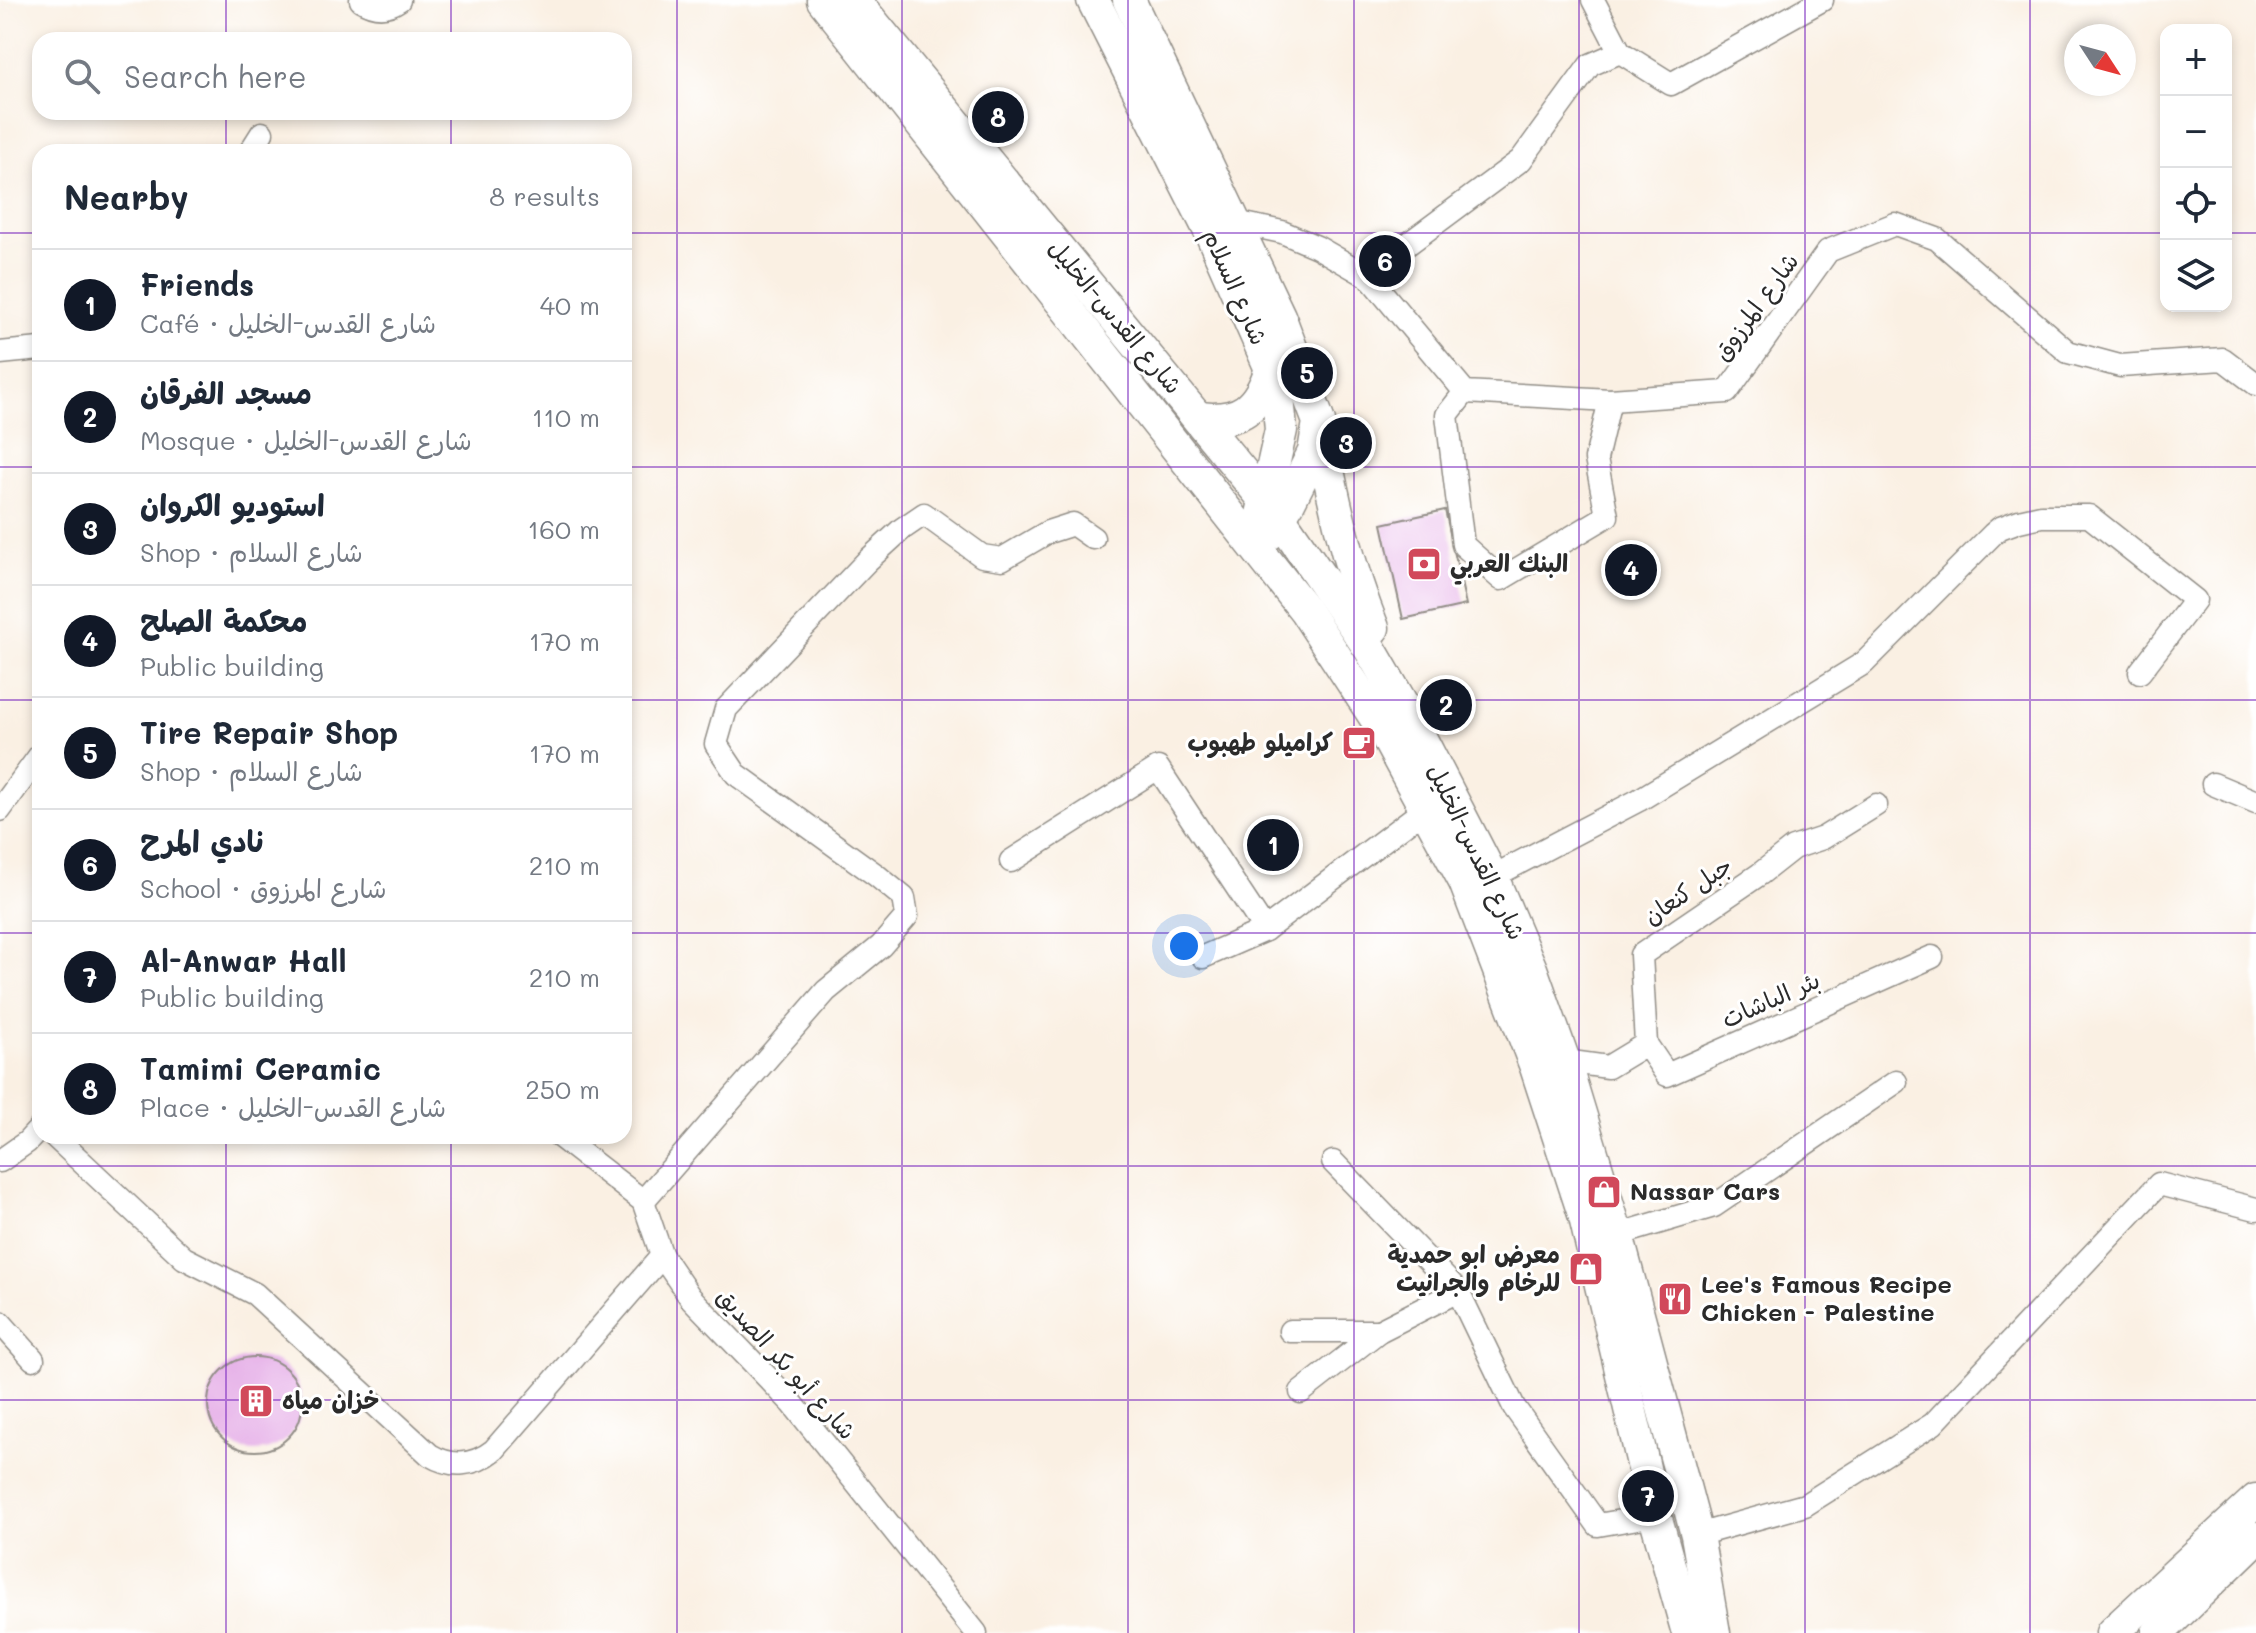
<!DOCTYPE html>
<meta charset="utf-8">
<style>
body{margin:0;font-family:Mali,"Playpen Sans Arabic",sans-serif;background:#f2f2f3;color:#1f2937}
.controls{position:absolute;right:24px;top:24px;display:grid;overflow:hidden;border-radius:16px;box-shadow:0 4px 12px #0003}
.controls button{width:72px;height:72px;display:grid;place-items:center;padding:0;border:0;border-bottom:2px solid #e0e1e3;background:#fff;color:#1f2937;font:40px sans-serif}
.compass{position:absolute;left:2064px;top:24px;width:72px;height:72px;border-radius:50%;background:#fff;box-shadow:0 4px 12px #0003;rotate:126deg}
.you{position:absolute;left:1184px;top:946px;width:28px;height:28px;margin:-20px;border:6px solid #fff;border-radius:50%;background:#1a73e8;box-shadow:0 0 0 12px #1a73e833}
.badge{display:grid;place-items:center;width:52px;height:52px;border-radius:50%;background:#111827;color:#fff;font-size:26px;font-weight:700}
.pin{position:absolute;translate:-50% -50%;border:4px solid #fff;box-shadow:0 2px 8px #0006}
.list{margin:0;padding:0;list-style:none}
h2{display:flex;justify-content:space-between;align-items:center;height:104px;margin:0;padding:0 32px;font-size:34px}
h2 small{font-size:26px;font-weight:400;color:#747a83}
.list li{display:grid;grid-template-columns:52px 1fr auto;gap:24px;align-items:center;box-sizing:border-box;height:112px;padding:0 32px;border-top:2px solid #e0e1e3}
.list b{display:block;font-size:30px;white-space:nowrap}
.list p{margin:0;font-size:26px;white-space:nowrap;color:#747a83}
.list em{font-size:26px;font-style:normal;color:#747a83}
.icon{flex:none;width:44px;height:44px;fill:none;stroke:currentColor;stroke-width:2;stroke-linecap:round;stroke-linejoin:round}
.map{position:relative;flex:none;width:2256px;height:1633px;overflow:hidden}
.search{position:absolute;background:#fff;box-shadow:0 4px 12px #0003;left:32px;top:32px;width:600px;height:88px;display:flex;align-items:center;gap:20px;box-sizing:border-box;padding:0 28px;border-radius:24px;color:#747a83;font-size:30px}
.panel{position:absolute;background:#fff;box-shadow:0 4px 12px #0003;left:32px;top:144px;width:600px;height:1000px;border-radius:24px}
.map>svg:first-child{display:block}
.building{fill:#e5ade7}
.lines{fill:none;stroke-linecap:round;stroke-linejoin:round}
.minor-casing{stroke:#928e87;stroke-width:25}
.secondary-casing{stroke:#928e87;stroke-width:35}
.minor{stroke:#fff;stroke-width:22}
.secondary{stroke:#fff;stroke-width:32}
.grid{fill:none;stroke:#7b2cbf;stroke-width:2;stroke-opacity:0.55}
.labels{text-anchor:middle;stroke-width:6;stroke-linejoin:round;paint-order:stroke}
.street-label{font-size:24px;fill:#2b2b2b;stroke:#fff}
.poi-label{font-size:24px;font-weight:bold;fill:#2b2b2b;stroke:#fff;text-anchor:start}
</style>
<div class="map">
<svg width="2256" height="1633" viewBox="0 0 2256 1633">
<rect width="100%" height="100%" fill="#fff"/>
<filter id="ink" filterUnits="userSpaceOnUse"><feTurbulence type="fractalNoise" baseFrequency=".0125" numOctaves="2"/><feDisplacementMap in="SourceGraphic" scale="16" xChannelSelector="R" yChannelSelector="G"/><feConvolveMatrix kernelMatrix="1 2 1 2 8 2 1 2 1" color-interpolation-filters="sRGB"/></filter>
<filter id="wash" filterUnits="userSpaceOnUse"><feTurbulence type="fractalNoise" baseFrequency=".006" numOctaves="4" result="noise"/><feDisplacementMap in="SourceGraphic" scale="32" xChannelSelector="R" yChannelSelector="G"/><feGaussianBlur stdDeviation="1.8" result="paint"/><feColorMatrix in="noise" values="0 0 0 0 0 0 0 0 0 0 0 0 0 0 0 0 0 1.4 0 .05"/><feComposite in="paint" operator="in"/></filter>
<g filter="url(#wash)">
<rect width="100%" height="100%" fill="#faf0e3"/>
<g id="blocks">
<!-- building -->
<g class="building">
<polygon points="1445,510 1466,605 1403,619 1382,524"/>
<circle cx="255" cy="1404" r="47"/>
</g>
</g>
</g>
<g filter="url(#ink)">
<use href="#blocks" fill-opacity="0" stroke="#928e87" stroke-width="2"/>
<g class="lines">
<!-- minor casing -->
<g class="minor-casing">
<g id="minor">
<path d="M361,0c13,8 25,9 38,0"/>
<polyline points="1593,0 1620,52"/>
<polyline points="250,152 262,133"/>
<polyline points="1226,226 1235,222 1282,232 1317,247 1369,277 1465,392 1610,400 1727,392 1828,251 1895,224 1937,239 2068,352 2120,366 2223,359 2256,384"/>
<polyline points="1369,277 1385,261 1521,160 1590,65 1620,52 1671,84 1822,0"/>
<polyline points="0,353 40,349"/>
<polyline points="1465,392 1447,415 1463,545 1501,579 1607,516 1596,459 1610,400"/>
<polyline points="2213,784 2256,802"/>
<polyline points="0,810 40,755"/>
<polyline points="1011,861 1158,768 1265,930 1425,809"/>
<polyline points="1492,877 1639,800 1864,663 1993,534 2000,528 2019,521 2041,516 2089,516 2195,600 2140,672"/>
<polyline points="1203,957 1265,930"/>
<polyline points="1646,1044 1667,1075 1932,957"/>
<polyline points="1564,1061 1608,1067 1646,1044 1641,955 1760,874 1793,848 1823,838 1876,805"/>
<path d="M54,1136l130,122 71,36 175,161c22,13 44,11 64,-5l168,-194"/>
<polyline points="559,1136 643,1201 662,1256 690,1297 792,1403 976,1633"/>
<polyline points="0,1161 27,1142 40,1128"/>
<polyline points="643,1201 826,991 881,946 907,916 904,898 876,875 736,774 716,744 726,709 867,561 902,529 924,514 982,556 1002,559 1048,532 1073,524 1093,538"/>
<polyline points="1617,1235 1714,1206 1896,1082"/>
<polyline points="1458,1291 1514,1407 1598,1525 1655,1515"/>
<polyline points="0,1322 33,1359"/>
<polyline points="1290,1331 1379,1331"/>
<polyline points="1301,1392 1379,1331 1458,1291 1333,1162"/>
<polyline points="1697,1535 1805,1505 1933,1424 2159,1184 2256,1209"/>
</g>
</g>
<!-- secondary casing -->
<g class="secondary-casing">
<g id="secondary">
<polyline points="823,0 1305,610 1381,726 1465,882 1536,1067 1585,1217 1655,1515 1688,1633"/>
<polyline points="854,0 1279,517 1370,649 1409,716 1492,877 1531,969 1564,1061 1617,1235 1697,1535 1714,1633"/>
<polyline points="1093,0 1211,233 1271,369 1278,396 1281,430 1262,515"/>
<polyline points="1129,0 1279,316 1319,422 1314,452 1288,504 1269,534"/>
<path d="M1198,418c42,5 60,-9 73,-49"/>
<path d="M1320,430c13,68 27,134 53,198"/>
<polyline points="2112,1633 2256,1500"/>
<polyline points="2158,1633 2256,1538"/>
</g>
</g>
<!-- minor -->
<use href="#minor" class="minor"/>
<!-- secondary -->
<use href="#secondary" class="secondary"/>
</g>
</g>
<!-- grid -->
<path class="grid" d="M226,0v40M451,0v40M677,0v1633M902,0v1633M1128,0v1633M1354,0v1633M1579,0v1633M1805,0v1633M2030,0v1633M226,112v40M451,112v40M0,233h40M624,233h1542M2226,233h30M0,467h40M624,467h1632M0,700h40M624,700h1632M0,933h40M624,933h1632M226,1136v497M451,1136v497M0,1166h2256M0,1400h2256"/>
<!-- icons -->
<defs>
<g id="bank-square" transform="scale(1.8)"><rect x="-9" y="-9" width="18" height="18" rx="4" fill="#d1495b" stroke="#fff"/><path d="M-6-4H6V4H-6ZM0-2.3a2.3 2.3 0 1 0 0 4.6a2.3 2.3 0 1 0 0-4.6Z" fill="#fff"/></g>
<g id="cafe-square" transform="scale(1.8)"><rect x="-9" y="-9" width="18" height="18" rx="4" fill="#d1495b" stroke="#fff"/><path d="M-5.5-4.5H6V0H3Q3 3.5 0 3.5H-2.5Q-5.5 3.5-5.5 0ZM3-3.2v2h1.7v-2ZM-6 4.5H4V6H-6Z" fill="#fff"/></g>
<g id="shop-square" transform="scale(1.8)"><rect x="-9" y="-9" width="18" height="18" rx="4" fill="#d1495b" stroke="#fff"/><path d="M-5-2.5h2.3a2.7 3.5 0 0 1 5.4 0H5L5.5 6h-11ZM-1.5-2.5h3a1.5 2.3 0 0 0-3 0Z" fill="#fff"/></g>
<g id="restaurant-square" transform="scale(1.8)"><rect x="-9" y="-9" width="18" height="18" rx="4" fill="#d1495b" stroke="#fff"/><path d="M-5-6h1v4h1v-4h1v4h1v-4h1v5L-1.5 .5V6h-2V.5L-5-1ZM5-6V6H3V1.5H1.5Q1.5-4 5-6Z" fill="#fff"/></g>
<g id="building-square" transform="scale(1.8)"><rect x="-9" y="-9" width="18" height="18" rx="4" fill="#d1495b" stroke="#fff"/><path d="M-4-6H4V6H1V3H-1V6H-4ZM-2.5-4.3h1.7v1.8h-1.7ZM.8-4.3h1.7v1.8H.8ZM-2.5-1h1.7V.8h-1.7ZM.8-1h1.7V.8H.8Z" fill="#fff"/></g>
</defs>
<g fill-rule="evenodd">
<use href="#bank-square" x="1424" y="564"/>
<use href="#cafe-square" x="1359" y="743"/>
<use href="#shop-square" x="1604" y="1192"/>
<use href="#shop-square" x="1586" y="1269"/>
<use href="#restaurant-square" x="1675" y="1299"/>
<use href="#building-square" x="256" y="1401"/>
</g>
<g class="labels">
<!-- street labels -->
<g class="street-label">
<text transform="translate(1235 287) rotate(66)" y="8">شارع السلام</text>
<text transform="translate(1756 307) rotate(-54)" y="8">شارع المرزوق</text>
<text transform="translate(1115 317) rotate(50)" y="8">شارع القدس-الخليل</text>
<text transform="translate(1476 852) rotate(64)" y="8">شارع القدس-الخليل</text>
<text transform="translate(1688 891) rotate(-34)" y="8">جبل كنعان</text>
<text transform="translate(1771 1000) rotate(-24)" y="8">بئر الباشات</text>
<text transform="translate(786 1364) rotate(48)" y="8">شارع أبو بكر الصديق</text>
</g>
<!-- poi labels -->
<g class="poi-label">
<text x="1450" y="572">البنك العربي</text>
<text x="1333" y="751" text-anchor="end">كراميلو طهبوب</text>
<text x="1630" y="1200">Nassar Cars</text>
<text x="1560" y="1263" text-anchor="end">معرض ابو حمدية<tspan x="1560" dy="28">للرخام والجرانيت</tspan></text>
<text x="1701" y="1293">Lee's Famous Recipe<tspan x="1701" dy="28">Chicken - Palestine</tspan></text>
<text x="282" y="1409">خزان مياه</text>
</g>
</g>
</svg>
<div class="controls">
<button>+</button>
<button>−</button>
<button><svg class="icon" aria-label="locate" viewBox="0 0 24 24"><circle cx="12" cy="12" r="6"/><path d="M12 2v4M12 18v4M2 12h4M18 12h4"/></svg></button>
<button><svg class="icon" aria-label="layers" viewBox="0 0 24 24"><path d="M12 4l9 5-9 5-9-5zM3 14l9 5 9-5"/></svg></button>
</div>
<svg class="compass" viewBox="-18 -18 36 36"><path d="M0-13l5 13h-10z" fill="#e53935"/><path d="M0 13l5-13h-10z" fill="#747a83"/></svg>
<div class="you"></div>
<div class="pin badge" style="left:1273px;top:845px">1</div>
<div class="pin badge" style="left:1446px;top:705px">2</div>
<div class="pin badge" style="left:1346px;top:443px">3</div>
<div class="pin badge" style="left:1631px;top:570px">4</div>
<div class="pin badge" style="left:1307px;top:373px">5</div>
<div class="pin badge" style="left:1385px;top:261px">6</div>
<div class="pin badge" style="left:1648px;top:1496px">7</div>
<div class="pin badge" style="left:998px;top:117px">8</div>
<div class="search"><svg class="icon" aria-label="search" viewBox="0 0 24 24"><circle cx="10" cy="10" r="6"/><path d="M15 15l6 6"/></svg>Search here</div>
<section class="panel">
<h2>Nearby<small>8 results</small></h2>
<ul class="list">
<li><span class="badge">1</span><div><b>Friends</b><p>Café · شارع القدس-الخليل</p></div><em>40 m</em></li>
<li><span class="badge">2</span><div><b>مسجد الفرقان</b><p>Mosque · شارع القدس-الخليل</p></div><em>110 m</em></li>
<li><span class="badge">3</span><div><b>استوديو الكروان</b><p>Shop · شارع السلام</p></div><em>160 m</em></li>
<li><span class="badge">4</span><div><b>محكمة الصلح</b><p>Public building</p></div><em>170 m</em></li>
<li><span class="badge">5</span><div><b>Tire Repair Shop</b><p>Shop · شارع السلام</p></div><em>170 m</em></li>
<li><span class="badge">6</span><div><b>نادي المرح</b><p>School · شارع المرزوق</p></div><em>210 m</em></li>
<li><span class="badge">7</span><div><b>Al-Anwar Hall</b><p>Public building</p></div><em>210 m</em></li>
<li><span class="badge">8</span><div><b>Tamimi Ceramic</b><p>Place · شارع القدس-الخليل</p></div><em>250 m</em></li>
</ul>
</section>
</div>
